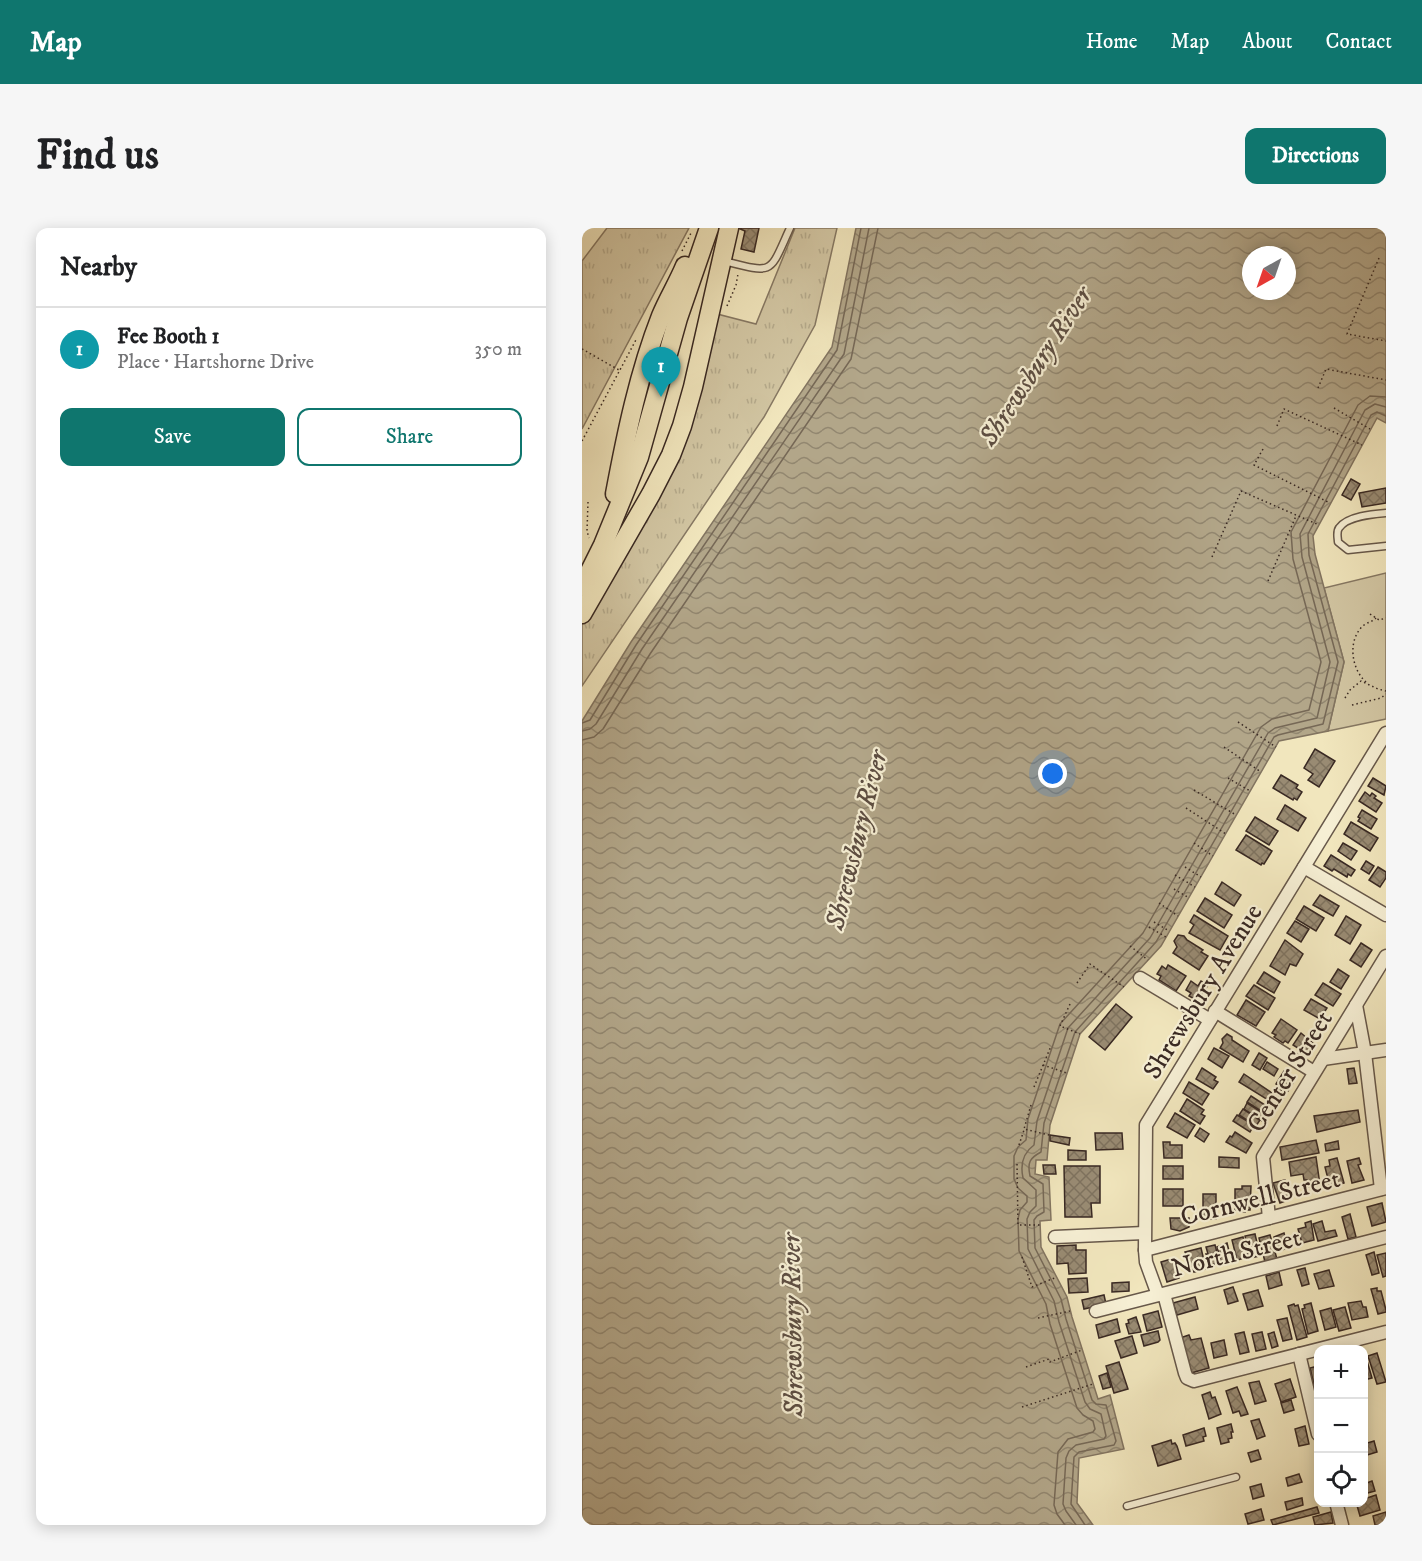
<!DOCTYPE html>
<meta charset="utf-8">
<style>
body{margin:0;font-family:"IM FELL DW Pica",serif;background:#f6f6f6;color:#202124}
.controls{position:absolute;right:18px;bottom:18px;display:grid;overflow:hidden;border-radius:12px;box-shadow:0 3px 15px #0003}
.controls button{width:54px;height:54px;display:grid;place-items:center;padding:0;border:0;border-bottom:2px solid #e0e0e0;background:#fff;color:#202124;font:30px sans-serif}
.compass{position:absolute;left:660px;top:18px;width:54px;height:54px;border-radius:50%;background:#fff;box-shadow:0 3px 15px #0003;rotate:220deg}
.you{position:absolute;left:471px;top:546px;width:21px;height:21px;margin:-15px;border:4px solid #fff;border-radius:50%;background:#1a73e8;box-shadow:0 0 0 9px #1a73e833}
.badge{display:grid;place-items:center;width:39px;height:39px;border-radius:50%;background:#0f766e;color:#fff;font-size:20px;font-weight:700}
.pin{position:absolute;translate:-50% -50px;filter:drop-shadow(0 2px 3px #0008)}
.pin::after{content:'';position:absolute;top:32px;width:21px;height:18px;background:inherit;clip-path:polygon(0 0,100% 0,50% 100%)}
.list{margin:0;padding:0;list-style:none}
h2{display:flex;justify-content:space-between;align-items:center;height:78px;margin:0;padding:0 24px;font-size:26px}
h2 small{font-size:20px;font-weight:400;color:#757577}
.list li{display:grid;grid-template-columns:39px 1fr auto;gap:18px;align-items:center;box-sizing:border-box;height:84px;padding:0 24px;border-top:2px solid #e0e0e0}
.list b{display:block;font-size:22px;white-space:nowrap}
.list p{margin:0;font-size:20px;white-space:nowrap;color:#757577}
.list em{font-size:20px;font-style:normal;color:#757577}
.actions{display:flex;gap:12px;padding:18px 24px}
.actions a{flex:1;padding:14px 0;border:2px solid #0f766e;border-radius:12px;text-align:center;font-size:21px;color:#0f766e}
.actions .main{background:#0f766e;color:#fff}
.icon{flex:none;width:33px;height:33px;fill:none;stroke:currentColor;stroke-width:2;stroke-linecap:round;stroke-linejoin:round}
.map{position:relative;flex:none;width:804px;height:1297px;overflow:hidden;border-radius:12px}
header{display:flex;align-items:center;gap:36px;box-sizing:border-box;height:84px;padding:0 30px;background:#0f766e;color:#fff}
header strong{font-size:28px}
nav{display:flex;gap:33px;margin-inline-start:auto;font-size:21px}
.intro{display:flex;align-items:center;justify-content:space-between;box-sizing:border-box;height:144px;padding:0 36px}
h1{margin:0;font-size:42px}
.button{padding:15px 27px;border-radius:12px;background:#0f766e;color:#fff;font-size:21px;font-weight:700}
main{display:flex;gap:36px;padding:0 36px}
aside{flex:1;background:#fff;border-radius:12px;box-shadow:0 3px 15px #0003}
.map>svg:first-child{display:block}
.grass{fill:url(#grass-tufts);stroke:#867863;stroke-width:1.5}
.park{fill:#d2c6a3;stroke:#867863;stroke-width:1.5}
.water{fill:url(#water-waves);stroke:#827460;stroke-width:1.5;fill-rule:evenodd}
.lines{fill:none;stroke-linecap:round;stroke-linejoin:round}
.shore{stroke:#766856;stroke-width:1.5}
.building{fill:url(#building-cross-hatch);stroke:#392923;stroke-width:1.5}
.service-casing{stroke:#67584a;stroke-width:9}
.minor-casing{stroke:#67584a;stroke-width:15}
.primary-casing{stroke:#392923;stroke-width:21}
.path{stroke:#392923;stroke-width:1.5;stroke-dasharray:1.5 3;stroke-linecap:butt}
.service{stroke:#f6efd4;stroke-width:6}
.minor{stroke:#f6efd4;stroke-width:12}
.primary{stroke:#f1e6bd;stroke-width:18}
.labels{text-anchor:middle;stroke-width:4.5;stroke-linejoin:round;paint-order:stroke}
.street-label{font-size:26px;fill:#392923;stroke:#f6efd4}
.water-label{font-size:27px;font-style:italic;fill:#5d4e42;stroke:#f6efd4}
</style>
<header>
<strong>Map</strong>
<nav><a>Home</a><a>Map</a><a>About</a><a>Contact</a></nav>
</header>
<div class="intro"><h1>Find us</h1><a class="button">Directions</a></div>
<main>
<aside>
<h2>Nearby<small></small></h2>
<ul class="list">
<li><span class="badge" style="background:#0f9aa8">1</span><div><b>Fee Booth 1</b><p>Place · Hartshorne Drive</p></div><em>350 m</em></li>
</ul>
<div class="actions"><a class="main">Save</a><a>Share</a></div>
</aside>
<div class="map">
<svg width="804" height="1297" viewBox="0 0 804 1297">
<defs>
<pattern id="grass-tufts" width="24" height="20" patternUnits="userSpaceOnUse" patternTransform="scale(1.5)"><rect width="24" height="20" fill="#d2c6a3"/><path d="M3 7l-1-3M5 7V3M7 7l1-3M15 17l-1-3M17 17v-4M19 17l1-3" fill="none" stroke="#b5aa8c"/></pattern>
<pattern id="water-waves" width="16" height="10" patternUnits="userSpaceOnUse" patternTransform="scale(1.5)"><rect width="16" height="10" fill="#b2a689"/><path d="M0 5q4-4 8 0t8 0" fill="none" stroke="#928770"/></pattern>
<pattern id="building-cross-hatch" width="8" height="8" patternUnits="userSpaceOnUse" patternTransform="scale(1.5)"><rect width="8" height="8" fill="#998b73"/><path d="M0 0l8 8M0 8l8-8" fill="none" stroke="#7e725e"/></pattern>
</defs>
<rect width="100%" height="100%" fill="#f1e6bd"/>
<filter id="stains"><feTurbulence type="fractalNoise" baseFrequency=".00333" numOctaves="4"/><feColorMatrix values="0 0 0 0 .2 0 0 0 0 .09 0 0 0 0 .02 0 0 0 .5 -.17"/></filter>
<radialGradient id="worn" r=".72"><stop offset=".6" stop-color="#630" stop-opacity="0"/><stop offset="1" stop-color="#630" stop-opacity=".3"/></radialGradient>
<!-- grass -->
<g class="grass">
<polygon points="25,0 107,0 0,201 0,33"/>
<polygon points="213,0 255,0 233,97 182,189 0,458 0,396 88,240 135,86 174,96"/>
</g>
<!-- park -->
<polygon class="park" points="804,345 804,491 746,503 762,434 742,360"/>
<!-- water -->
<path class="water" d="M274,0h530v195l-9,-5 -64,118 2,18 29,108 -16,69 -49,10 -118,205 -81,88 -30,91 -3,35h-11l-1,14 14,3 2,43 -11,1 1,26 26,50 5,20 26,82 12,-4 14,54 -45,9 -2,45 16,22h-511v-804l49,-79 201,-295zM669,27h36v36h-36z"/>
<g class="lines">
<!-- shore -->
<g class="shore">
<polyline points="0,495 8,492 54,417 255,122 279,0"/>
<polyline points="0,503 8,501 14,496 60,421 262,126 287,0"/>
<polyline points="0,512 12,509 21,501 68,426 269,131 296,0"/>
<polyline points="483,1297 475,1286 472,1277 476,1224 486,1211 511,1204 513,1201 511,1193 501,1187 495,1180 468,1096 464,1076 437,1023 436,991 438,982 445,974 445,968 436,960 432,951 432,928 436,919 444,912 446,891 478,796 561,705 679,499 690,491 727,482 739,434 711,331 709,304 776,177 788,168 804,169"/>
<path d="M494,1297l-10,-14 -3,-7 3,-46 3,-7 7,-6 28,-6 2,-3 -5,-22 -11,-5 -5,-7 -26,-80 -5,-21 -26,-52 -1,-30 3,-7 6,-6v-16l-13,-12c-3,-14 0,-25 11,-33l3,-24 31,-93 82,-90 118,-205 7,-5 42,-10 13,-56 -28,-105 -2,-23 65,-124 10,-6 11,3"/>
<path d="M503,1297l-14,-21 3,-47 5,-5 35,-7 2,-4 -10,-36 -10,-1 -4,-4 -26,-81 -5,-20 -26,-51 -1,-28 3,-4 7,-4 -1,-28 -13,-8c-3,-14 0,-18 11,-24l3,-29 31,-91 81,-90 118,-205 4,-2 45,-11 15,-62 -29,-107 -1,-21 63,-119 6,-3 9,4"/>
</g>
</g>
<!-- building -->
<g class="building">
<polygon points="156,0 177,0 172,24 159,21 163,3"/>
<polygon points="769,251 778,256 769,272 760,267"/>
<polygon points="804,260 804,275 780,279 777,265"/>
<polygon points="733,521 753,533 737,559 726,552 731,546 722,540"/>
<polygon points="699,547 716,557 714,560 720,564 715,572 712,570 711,572 691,560"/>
<polygon points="791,550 804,558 802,567 786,558"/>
<polygon points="783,564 788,568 790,565 794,568 792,570 800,575 794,584 777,573"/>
<polygon points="703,577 724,590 716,603 695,591"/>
<polygon points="780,582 795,591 789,601 776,593 778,590 776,589"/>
<polygon points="673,589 696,603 687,617 664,603"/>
<polygon points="769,594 796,610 788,623 762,606"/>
<polygon points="664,607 690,623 682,636 680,635 679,637 654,622"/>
<polygon points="761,615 775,623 769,632 756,623"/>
<polygon points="749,627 773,642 769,648 766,646 765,649 752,641 750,643 742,638"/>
<polygon points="784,633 792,638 787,646 779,641"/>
<polygon points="796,639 804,644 804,650 798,659 787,652"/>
<polygon points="640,654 659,667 652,678 633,666"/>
<polygon points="738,667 757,678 751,688 731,677"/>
<polygon points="623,670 650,687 642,700 615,683"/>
<polygon points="722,678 742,690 734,703 714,691"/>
<polygon points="612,687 646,708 638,722 607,705 612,697 608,694"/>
<polygon points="764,688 779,697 768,716 753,707"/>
<polygon points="713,693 727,701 719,714 705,705"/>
<polygon points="596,707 602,708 605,712 621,722 619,724 626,728 617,742 591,725 595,719 592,713"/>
<polygon points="703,712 721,726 714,738 708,736 703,747 688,738"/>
<polygon points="779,715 790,722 779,739 768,732"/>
<polygon points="586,737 604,748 594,763 577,752 579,748 575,746 580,738 584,741"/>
<polygon points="756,741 767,748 759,761 748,754"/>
<polygon points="682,744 698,754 692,765 675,755"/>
<polygon points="609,753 616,758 619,753 626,757 616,773 607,768 609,765 604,762"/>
<polygon points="741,755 759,766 751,778 733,767"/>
<polygon points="672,757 693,770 686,782 664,768"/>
<polygon points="729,771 745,780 738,791 722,782"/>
<polygon points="664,772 683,784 674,798 655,787"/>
<polygon points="534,776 550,789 523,822 507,809"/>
<polygon points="699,791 715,802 706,815 703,813 701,815 692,809 694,807 690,805"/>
<polygon points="719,805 733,817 727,827 711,817"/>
<polygon points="645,806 650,809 650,812 667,823 661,834 638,820 641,815 640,811"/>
<polygon points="632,820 647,828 640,840 626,831"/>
<polygon points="677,825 685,830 678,842 670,837"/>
<polygon points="685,834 696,841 692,848 681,841"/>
<polygon points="620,840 634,849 632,852 636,854 631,861 614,851"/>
<polygon points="772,840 775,855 767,856 765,841"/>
<polygon points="702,843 714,850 706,863 694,856"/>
<polygon points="662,846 690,865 694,859 704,866 696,878 657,854"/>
<polygon points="607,854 627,866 620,877 601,865"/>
<polygon points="669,868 686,879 682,885 665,874"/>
<polygon points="605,871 622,882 619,886 623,888 618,896 598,883"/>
<polygon points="665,875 684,887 680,893 662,881"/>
<polygon points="661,881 678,892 674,898 657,887"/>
<polygon points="776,882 778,894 735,904 732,888"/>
<polygon points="593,885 613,897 605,910 585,899"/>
<polygon points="655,887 672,897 668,904 651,893"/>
<polygon points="618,900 627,906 622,914 613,908"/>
<polygon points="653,904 670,915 664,925 644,914 648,908 650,909"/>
<polygon points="513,905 540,905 541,921 514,922"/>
<polygon points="468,907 488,910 487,917 468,913"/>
<polygon points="734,912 737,925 700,932 698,919"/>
<polygon points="756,913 757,921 744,923 743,916"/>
<polygon points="581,914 588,914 588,917 600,917 600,930 582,930"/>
<polygon points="486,922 504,923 504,932 486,932"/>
<polygon points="637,929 657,930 657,940 637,939"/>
<polygon points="734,929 738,957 726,959 725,952 722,952 721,946 709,948 707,934"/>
<polygon points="755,930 762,955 748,959 743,939 748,938 747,932"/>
<polygon points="777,930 779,936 776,937 782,952 770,955 765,933"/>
<polygon points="461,937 473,937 474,946 462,946"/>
<polygon points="482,938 518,938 518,975 509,975 510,989 483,989"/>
<rect x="581" y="938" width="20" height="13"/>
<polygon points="703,952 708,969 706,970 706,972 698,975 691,955"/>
<polygon points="660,958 669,958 668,982 663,982 663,984 653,982 653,961 660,961"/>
<rect x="581" y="961" width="20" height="17"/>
<rect x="621" y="966" width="13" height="25"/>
<polygon points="800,975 804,994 790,998 785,979"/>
<polygon points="768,986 774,1009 766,1011 760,989"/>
<polygon points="588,990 607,990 607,999 598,1003 589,1001"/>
<polygon points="729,993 732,1012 720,1015 716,1001 724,999 723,995"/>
<polygon points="740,993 743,1004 753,1002 755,1008 736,1013 731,996"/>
<polygon points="702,1005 706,1020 696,1023 692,1009"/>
<polygon points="673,1006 678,1028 668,1030 663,1008"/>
<polygon points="688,1007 695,1031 683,1034 677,1010"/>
<polygon points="661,1009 666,1029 655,1032 650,1012"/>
<polygon points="645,1015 649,1031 639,1034 635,1019"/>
<polygon points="494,1017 494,1022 504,1022 504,1045 487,1046 486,1035 475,1036 475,1018"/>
<polygon points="633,1017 638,1035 629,1037 624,1026 626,1026 624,1019"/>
<polygon points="619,1020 624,1041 612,1044 603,1024"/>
<polygon points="792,1024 797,1045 790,1047 784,1027"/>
<polygon points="804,1025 804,1048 801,1049 795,1027"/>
<polygon points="589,1031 589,1033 592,1032 597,1050 585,1054 579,1034"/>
<polygon points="723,1040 727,1056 720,1058 715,1042"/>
<polygon points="747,1042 752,1058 737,1061 732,1046"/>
<polygon points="697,1044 700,1057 687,1061 684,1048"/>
<polygon points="505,1050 506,1064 487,1065 486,1051"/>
<polygon points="547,1054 547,1063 530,1064 530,1055"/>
<polygon points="651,1059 656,1073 646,1076 642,1062"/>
<polygon points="795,1060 795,1063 799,1063 804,1082 804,1084 796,1086 789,1061"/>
<polygon points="676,1062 681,1078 666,1082 661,1066"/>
<polygon points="522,1067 524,1076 502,1081 500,1072"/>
<polygon points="613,1069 616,1081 595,1087 591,1075"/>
<polygon points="779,1073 781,1079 784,1079 786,1089 770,1092 766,1075"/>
<polygon points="729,1075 736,1103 726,1106 720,1081 723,1080 722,1077"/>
<polygon points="712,1076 713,1078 716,1077 725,1109 715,1112 706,1078"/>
<polygon points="763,1079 769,1100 757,1103 751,1082"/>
<polygon points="749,1080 754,1099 743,1102 738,1083"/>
<polygon points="576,1083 580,1099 565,1103 561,1087"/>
<polygon points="554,1089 559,1104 547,1106 544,1096 547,1095 546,1092"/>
<polygon points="705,1090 710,1111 701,1113 695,1092"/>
<polygon points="535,1091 538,1104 517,1110 514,1097"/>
<polygon points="576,1103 578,1112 576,1114 562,1118 559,1107"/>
<polygon points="662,1104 667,1124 658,1126 653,1106"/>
<polygon points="680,1104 684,1121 674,1123 670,1106"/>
<polygon points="692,1104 696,1118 690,1120 686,1106"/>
<polygon points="607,1107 609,1112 619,1110 627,1140 609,1145 598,1110"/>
<polygon points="550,1108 555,1125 539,1130 533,1113"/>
<polygon points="642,1112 645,1127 632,1130 629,1115"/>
<polygon points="795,1125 804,1154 795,1156 786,1128"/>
<polygon points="783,1126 790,1150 782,1152 782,1127"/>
<polygon points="537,1134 546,1161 532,1165 524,1138"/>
<polygon points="736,1138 736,1156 732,1157 728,1140"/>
<polygon points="525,1145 529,1159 521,1161 517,1148"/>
<polygon points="708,1151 714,1169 699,1174 693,1156"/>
<polygon points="677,1153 684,1173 673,1176 667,1155"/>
<polygon points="655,1159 666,1186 659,1188 657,1183 651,1185 644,1163"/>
<polygon points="628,1164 630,1170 633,1169 639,1186 627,1191 620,1167"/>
<polygon points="709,1172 712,1182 702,1185 699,1175"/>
<polygon points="677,1191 683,1208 675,1211 669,1193"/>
<polygon points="649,1196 651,1204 649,1204 650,1210 646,1211 647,1214 639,1216 635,1200"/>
<polygon points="723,1198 727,1216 717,1218 713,1201"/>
<polygon points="622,1200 624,1208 621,1209 622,1213 604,1218 601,1207"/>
<polygon points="589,1212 590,1216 593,1215 595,1218 599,1231 576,1238 570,1218"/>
<polygon points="792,1213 795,1224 782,1228 782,1216"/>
<polygon points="676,1222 679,1231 669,1234 666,1225"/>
<polygon points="717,1246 720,1254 706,1258 704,1250"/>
<polygon points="790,1253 793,1263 782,1266 782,1256"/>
<polygon points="679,1256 682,1268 671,1271 668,1259"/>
<polygon points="794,1267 798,1282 778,1288 774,1274 782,1274 782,1271"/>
<polygon points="720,1270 721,1277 705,1282 703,1274"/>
<polygon points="735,1279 737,1285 691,1297 689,1292"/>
<polygon points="679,1281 682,1292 666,1296 663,1286"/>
<polygon points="749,1284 751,1295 733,1297 731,1289"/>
<polygon points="804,1284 804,1296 793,1297 791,1288"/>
</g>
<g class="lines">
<!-- service casing -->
<g class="service-casing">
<g id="service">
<path d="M142,33c51,13 45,13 66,-33"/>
<path d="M804,285c-13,1 -39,3 -47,15 -3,4 -1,10 -1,14l10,8 38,-4"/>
<polyline points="545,1278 654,1249"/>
</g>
</g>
<!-- minor casing -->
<g class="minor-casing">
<g id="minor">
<polyline points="722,639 804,687"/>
<polyline points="558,750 628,792"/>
<polyline points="774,777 783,825 799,961"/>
<polyline points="633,783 732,844"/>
<polyline points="741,831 804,822"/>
<polyline points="687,990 681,929 804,728"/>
<polyline points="473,1009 562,1005"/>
<polyline points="563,1022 804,960"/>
<polyline points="582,1066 603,1145 605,1150 612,1153 804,1104"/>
<polyline points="576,1067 564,1034 563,1022 564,897 804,505"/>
<polyline points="514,1083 804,1009"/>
<polyline points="717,1126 736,1206"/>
<polyline points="754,1274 760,1297"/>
</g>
</g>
<!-- primary casing -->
<g class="primary-casing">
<g id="primary">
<path d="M33,266c11,-59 24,-122 46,-178 7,-17 17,-33 24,-50"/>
<polyline points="0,359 21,317 57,229 96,90 127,0"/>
<polyline points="0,386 69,266 89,227 100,198 111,159 147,0"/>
</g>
</g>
<!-- path -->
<g class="path">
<polyline points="100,23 110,3"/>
<polyline points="797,30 765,106 804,113"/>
<polyline points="145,78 154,57 156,46"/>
<polyline points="0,121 37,142"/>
<polyline points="736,160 744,141 804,152"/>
<polyline points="752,180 788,201"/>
<polyline points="695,198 702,181 780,217"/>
<polyline points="0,213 55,110"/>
<polyline points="681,221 672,237 748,275"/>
<polyline points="6,274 5,303 7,310"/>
<polyline points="630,329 659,263 737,297"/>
<polyline points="686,353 714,288"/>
<polyline points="788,386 797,392 804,390"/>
<path d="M784,454c-15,-13 -19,-43 -2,-57 4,-3 8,-3 12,-7"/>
<polyline points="763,470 768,462 779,453 796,461 804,463"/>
<polyline points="770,477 799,470 804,466"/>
<polyline points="656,494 694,519"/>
<polyline points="642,519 679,544"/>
<polyline points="646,550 668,563"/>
<polyline points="612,562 654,587"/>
<polyline points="604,580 644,606"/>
<polyline points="612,615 631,628"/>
<polyline points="603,639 619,649"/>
<polyline points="593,647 613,659"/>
<polyline points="592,661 607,670"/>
<polyline points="577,675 596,688"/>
<polyline points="572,694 587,703"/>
<polyline points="567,699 584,709"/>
<polyline points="548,718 566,732"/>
<polyline points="495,755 508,736 542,759"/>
<polyline points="488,776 478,798 498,806"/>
<polyline points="461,837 485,845"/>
<polyline points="452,859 469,818"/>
<polyline points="449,877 442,901 467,907"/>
<polyline points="437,917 442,902"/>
<polyline points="435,936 436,997 458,997"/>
<polyline points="440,1029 450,1059 475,1049"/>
<polyline points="456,1090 488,1083"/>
<polyline points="444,1139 467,1131 468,1134 500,1122"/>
<polyline points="440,1179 511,1156"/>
</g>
<!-- service -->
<use href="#service" class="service"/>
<!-- minor -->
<use href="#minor" class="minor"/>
<!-- primary -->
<use href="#primary" class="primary"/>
</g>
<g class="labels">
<!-- street labels -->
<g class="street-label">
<text transform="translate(620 763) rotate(-58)" y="9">Shrewsbury Avenue</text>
<text transform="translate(707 843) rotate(-58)" y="9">Center Street</text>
<text transform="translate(678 969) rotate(-14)" y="9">Cornwell Street</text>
<text transform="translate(654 1024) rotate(-14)" y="9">North Street</text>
</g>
<!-- water labels -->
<g class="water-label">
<text transform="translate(453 138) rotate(-57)" y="9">Shrewsbury River</text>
<text transform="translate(274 612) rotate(-76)" y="9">Shrewsbury River</text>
<text transform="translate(210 1097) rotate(-91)" y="9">Shrewsbury River</text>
</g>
</g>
<rect width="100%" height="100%" filter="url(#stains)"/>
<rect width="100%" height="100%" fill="url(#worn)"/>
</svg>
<div class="controls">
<button>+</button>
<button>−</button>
<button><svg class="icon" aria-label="locate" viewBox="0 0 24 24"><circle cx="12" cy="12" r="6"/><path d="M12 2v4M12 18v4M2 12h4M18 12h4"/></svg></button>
</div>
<svg class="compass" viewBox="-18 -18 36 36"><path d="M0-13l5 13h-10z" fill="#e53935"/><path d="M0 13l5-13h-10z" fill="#757577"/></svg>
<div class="you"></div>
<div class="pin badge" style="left:79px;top:169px;background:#0f9aa8">1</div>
</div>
</main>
